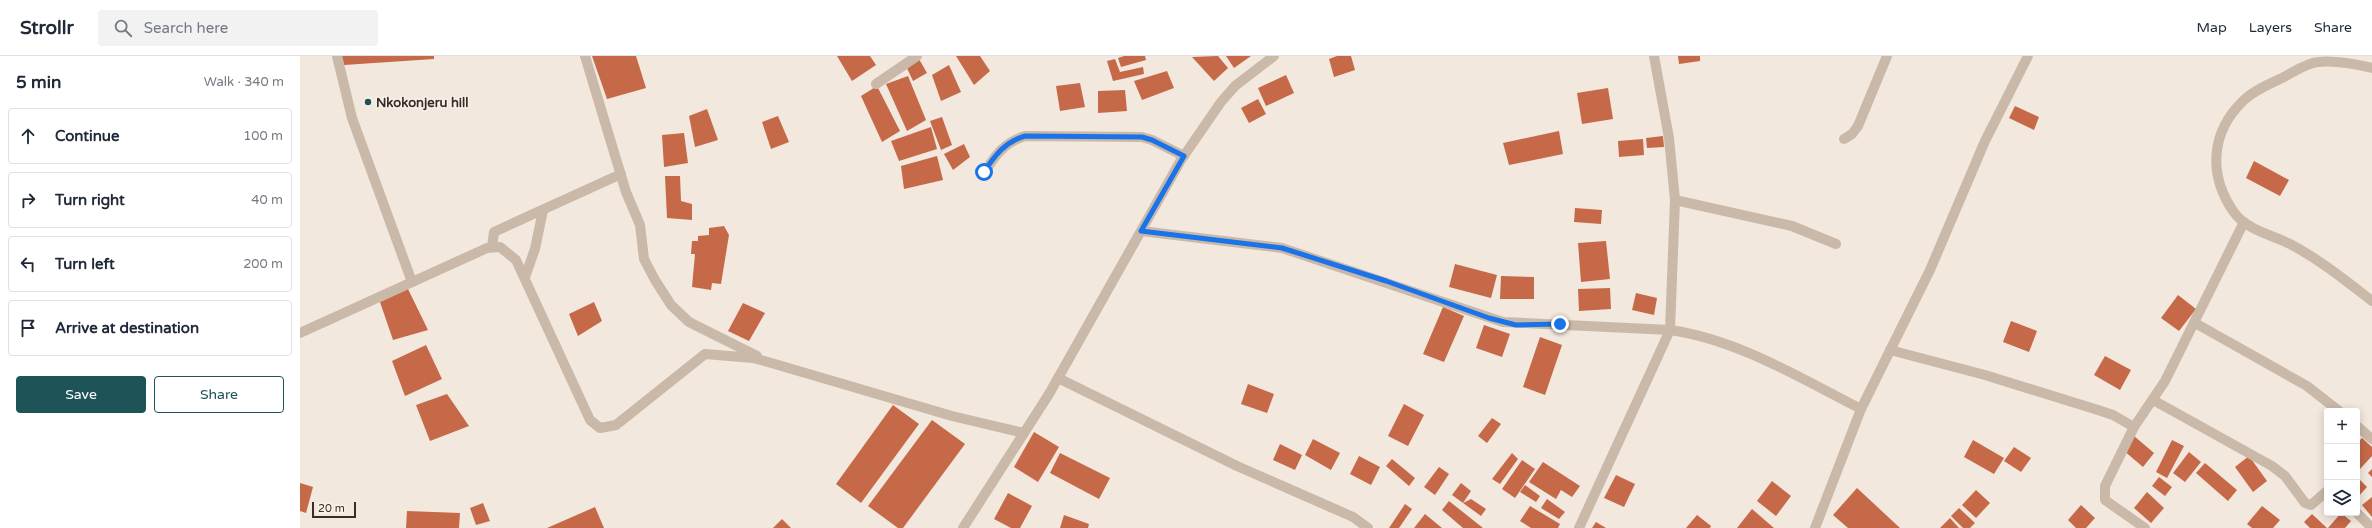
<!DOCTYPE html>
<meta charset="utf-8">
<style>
body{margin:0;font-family:"Varela Round",sans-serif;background:#f2f2f3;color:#1f2937}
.controls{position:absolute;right:12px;bottom:12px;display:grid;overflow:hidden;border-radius:4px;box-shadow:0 2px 10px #0003}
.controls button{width:36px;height:36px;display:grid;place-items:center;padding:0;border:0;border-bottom:1px solid #e0e1e3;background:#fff;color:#1f2937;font:20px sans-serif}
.scale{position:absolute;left:12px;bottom:10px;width:44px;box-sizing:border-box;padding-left:4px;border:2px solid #372d29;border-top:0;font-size:11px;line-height:14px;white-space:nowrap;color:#372d29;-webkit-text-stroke:3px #faf2e9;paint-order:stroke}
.stop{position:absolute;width:12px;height:12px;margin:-9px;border:3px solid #1a73e8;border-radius:50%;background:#fff}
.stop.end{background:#1a73e8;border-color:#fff;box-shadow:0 1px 4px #0008}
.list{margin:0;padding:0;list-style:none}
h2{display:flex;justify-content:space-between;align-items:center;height:52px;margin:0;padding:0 16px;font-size:17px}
h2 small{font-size:13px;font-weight:400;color:#747a83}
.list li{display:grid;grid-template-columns:26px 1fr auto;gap:12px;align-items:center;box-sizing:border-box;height:56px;margin:0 8px 8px;padding:0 8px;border:1px solid #e0e1e3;border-radius:4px}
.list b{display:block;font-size:15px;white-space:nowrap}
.list em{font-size:13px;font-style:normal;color:#747a83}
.actions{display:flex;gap:8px;padding:12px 16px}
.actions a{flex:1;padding:9px 0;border:1px solid #1e5358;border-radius:4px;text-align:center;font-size:14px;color:#1e5358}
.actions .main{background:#1e5358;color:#fff}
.icon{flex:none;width:22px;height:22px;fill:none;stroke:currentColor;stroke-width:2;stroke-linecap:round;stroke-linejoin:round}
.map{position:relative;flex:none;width:2072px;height:472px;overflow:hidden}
header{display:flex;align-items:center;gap:24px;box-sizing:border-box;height:56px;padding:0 20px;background:#fff;border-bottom:1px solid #e0e1e3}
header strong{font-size:19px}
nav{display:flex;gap:22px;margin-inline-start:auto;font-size:14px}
.search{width:280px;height:36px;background:#f2f2f3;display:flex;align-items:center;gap:10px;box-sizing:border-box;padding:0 14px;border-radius:4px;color:#747a83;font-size:15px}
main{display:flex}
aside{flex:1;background:#fff}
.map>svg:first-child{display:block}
.building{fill:#c56948}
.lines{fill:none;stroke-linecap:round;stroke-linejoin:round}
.minor{stroke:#cab9a8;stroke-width:10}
.route{stroke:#1a73e8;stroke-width:5}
.poi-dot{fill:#1e5358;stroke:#faf2e9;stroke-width:1.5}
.labels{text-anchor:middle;stroke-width:3;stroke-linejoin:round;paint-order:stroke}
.poi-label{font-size:13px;font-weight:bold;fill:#372d29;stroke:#faf2e9;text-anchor:start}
</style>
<header>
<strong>Strollr</strong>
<div class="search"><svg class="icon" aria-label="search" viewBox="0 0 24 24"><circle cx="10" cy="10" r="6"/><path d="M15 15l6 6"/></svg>Search here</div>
<nav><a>Map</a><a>Layers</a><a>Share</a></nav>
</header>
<main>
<aside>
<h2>5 min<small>Walk · 340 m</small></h2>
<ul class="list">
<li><svg class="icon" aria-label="ahead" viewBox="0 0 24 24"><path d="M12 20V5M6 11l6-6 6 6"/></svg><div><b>Continue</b></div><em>100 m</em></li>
<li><svg class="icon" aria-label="right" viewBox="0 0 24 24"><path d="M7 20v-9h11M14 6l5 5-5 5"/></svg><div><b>Turn right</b></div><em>40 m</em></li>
<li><svg class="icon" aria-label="left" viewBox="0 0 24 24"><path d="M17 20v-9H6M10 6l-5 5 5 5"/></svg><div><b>Turn left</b></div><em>200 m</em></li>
<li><svg class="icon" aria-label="arrive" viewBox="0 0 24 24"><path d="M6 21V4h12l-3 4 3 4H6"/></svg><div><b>Arrive at destination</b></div></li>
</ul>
<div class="actions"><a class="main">Save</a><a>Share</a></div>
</aside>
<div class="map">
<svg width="2072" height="472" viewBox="0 0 2072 472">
<rect width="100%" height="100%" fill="#f2e8dd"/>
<!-- building -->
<g class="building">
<polygon points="42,0 134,0 134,3 44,9"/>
<polygon points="292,0 336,0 346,32 307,43"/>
<polygon points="537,0 570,0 576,9 552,25"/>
<polygon points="656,0 680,0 690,15 674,29"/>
<polygon points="824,0 845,0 846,4 821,11 818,2"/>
<polygon points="918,0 928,12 914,25 892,1"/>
<polygon points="926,0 951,0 934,12"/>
<polygon points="1037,0 1051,0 1055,14 1034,21 1029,3"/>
<polygon points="1378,0 1400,0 1400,5 1379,8"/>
<polygon points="619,3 627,17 613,25 606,10"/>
<polygon points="815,3 820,16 843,11 844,18 813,25 807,5"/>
<polygon points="649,9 661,36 641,45 632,19"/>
<polygon points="867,15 874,32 842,44 834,25"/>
<polygon points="986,19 994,37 966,50 958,32"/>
<polygon points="608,20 626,64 607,75 586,28"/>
<polygon points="780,27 785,51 760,55 756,30"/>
<polygon points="577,30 600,75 582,86 561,40"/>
<polygon points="1308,32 1313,63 1282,68 1277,37"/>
<polygon points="825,34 827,55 798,57 798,35"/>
<polygon points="958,43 966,58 949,67 941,52"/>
<polygon points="1715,50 1739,61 1734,74 1709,62"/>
<polygon points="407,53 418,84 395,91 389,60"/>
<polygon points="478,60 489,86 471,93 462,66"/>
<polygon points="642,61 652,89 641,94 630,65"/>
<polygon points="631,71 637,93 599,105 591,85"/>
<polygon points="1259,75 1263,98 1209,109 1203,87"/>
<polygon points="384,77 388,107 364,111 362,79"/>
<polygon points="1363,80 1364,91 1347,92 1346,82"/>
<polygon points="1343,83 1344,99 1319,101 1318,85"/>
<polygon points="664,88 670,101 653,114 644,98"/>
<polygon points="637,100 643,124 604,133 601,110"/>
<polygon points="1954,105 1989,124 1980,140 1946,122"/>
<polygon points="365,120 380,120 381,145 392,148 392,164 367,162"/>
<polygon points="1275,152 1302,154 1301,168 1274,166"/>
<polygon points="424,170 429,179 421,228 412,227 411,234 392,231 395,198 391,198 392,185 398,185 398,180 409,179 409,172"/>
<polygon points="1306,185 1310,223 1281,226 1278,187"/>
<polygon points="1155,208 1197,219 1191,242 1149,231"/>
<polygon points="1201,220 1234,221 1234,243 1200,243"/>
<polygon points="1310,232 1311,253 1279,255 1278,233"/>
<polygon points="108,233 128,274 93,284 80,246"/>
<polygon points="1336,237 1357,242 1354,259 1332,254"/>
<polygon points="1878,239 1896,253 1879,275 1861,262"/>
<polygon points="294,246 302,265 278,280 269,258"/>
<polygon points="443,247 465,257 449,285 428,275"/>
<polygon points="1143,251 1164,260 1144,306 1123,298"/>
<polygon points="1711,265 1737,275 1729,296 1703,286"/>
<polygon points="1184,269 1210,278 1202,301 1176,292"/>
<polygon points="1240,281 1262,289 1245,339 1223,331"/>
<polygon points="126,289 142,323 105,340 92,305"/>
<polygon points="1805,300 1831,314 1820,334 1794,319"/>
<polygon points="948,328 974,338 967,357 941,348"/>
<polygon points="147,338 169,370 130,385 116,349"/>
<polygon points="1104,348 1124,359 1108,390 1088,380"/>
<polygon points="593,349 619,368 561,447 536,428"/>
<polygon points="1192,362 1201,368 1187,387 1178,380"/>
<polygon points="632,364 665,388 603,472 598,472 568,450"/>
<polygon points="734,376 759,391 738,426 714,411"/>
<polygon points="1834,380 1854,397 1843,411 1823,394"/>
<polygon points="2062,382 2072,391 2072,400 2060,413 2057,410 2057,387"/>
<polygon points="1013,383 1040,397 1031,414 1005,399"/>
<polygon points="1673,384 1704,402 1694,418 1664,401"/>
<polygon points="1872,384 1884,390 1867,422 1856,416"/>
<polygon points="980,388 1002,399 995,414 973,404"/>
<polygon points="1714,391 1731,402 1721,416 1704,405"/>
<polygon points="1889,396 1901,406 1885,426 1873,417"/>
<polygon points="760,397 810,422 799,443 750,417"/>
<polygon points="1212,397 1218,403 1200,428 1192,423"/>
<polygon points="1059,400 1080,411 1071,429 1050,418"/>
<polygon points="1949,400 1967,425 1953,436 1935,411"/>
<polygon points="1092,403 1115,422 1109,430 1086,410"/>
<polygon points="1222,404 1235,413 1215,442 1202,433"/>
<polygon points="1243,406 1280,430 1272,441 1261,434 1256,443 1229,426"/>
<polygon points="1905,407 1937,434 1928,445 1896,417"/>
<polygon points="1139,411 1149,418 1135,439 1124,431"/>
<polygon points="2072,413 2072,421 2068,417"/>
<polygon points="1316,419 1335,428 1324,451 1304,442"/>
<polygon points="1859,421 1872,431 1865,440 1852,430"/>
<polygon points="2057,421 2067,431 2057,442"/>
<polygon points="1472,425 1491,440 1476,460 1457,445"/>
<polygon points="0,427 13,431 6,457 0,455"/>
<polygon points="1161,427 1171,435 1163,447 1152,439"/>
<polygon points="1225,429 1240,440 1236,446 1220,436"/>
<polygon points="1557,432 1600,472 1548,472 1533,459"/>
<polygon points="1676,434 1690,447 1676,462 1662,449"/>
<polygon points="1847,436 1864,452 1851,467 1834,452"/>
<polygon points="708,437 732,450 720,472 711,472 694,463"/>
<polygon points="2072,441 2072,461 2062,449"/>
<polygon points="1171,443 1186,453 1181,460 1163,447"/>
<polygon points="1247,443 1265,456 1259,463 1241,452"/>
<polygon points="1149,445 1183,472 1163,472 1142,454"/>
<polygon points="183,447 190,465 176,469 170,452"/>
<polygon points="1105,448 1112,453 1099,472 1089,472"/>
<polygon points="1781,449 1795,462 1786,472 1776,472 1768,464"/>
<polygon points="1230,450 1260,468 1258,472 1231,472 1220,465"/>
<polygon points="1962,450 1980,464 1973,472 1952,472 1947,468"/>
<polygon points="295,451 304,472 247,472"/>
<polygon points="1659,452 1675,467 1670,472 1663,472 1651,460"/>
<polygon points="1452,453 1474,472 1437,472"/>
<polygon points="107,455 160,457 159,472 106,472"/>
<polygon points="2041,457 2051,465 2045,472 2028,472"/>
<polygon points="1125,458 1142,472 1114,472"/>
<polygon points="2012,458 2027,472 2010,472 2004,466"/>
<polygon points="764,459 789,468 788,472 760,472"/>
<polygon points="1397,459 1411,470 1410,472 1386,472"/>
<polygon points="1650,462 1659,472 1640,472"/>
<polygon points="482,463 491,472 473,472"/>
<polygon points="1296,466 1306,472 1292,472"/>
</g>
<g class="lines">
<!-- minor -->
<g class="minor">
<polyline points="37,0 52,62 112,226"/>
<polyline points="285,0 326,136 340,169 344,203 355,224 371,249 389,266 457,300"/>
<path d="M2072,12c-17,-4 -37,-8 -54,-6 -12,1 -26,11 -36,16 -13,6 -29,13 -39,23 -32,31 -35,73 -10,110 13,19 37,23 57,33 29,15 56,37 82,57"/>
<polyline points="576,28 617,0"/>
<polyline points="1544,83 1552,78 1558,70 1587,0"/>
<path d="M685,116c10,-17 20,-30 40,-36l117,1 10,3 32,16"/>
<polyline points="1375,144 1492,170 1536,188"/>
<path d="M841,175l141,17 221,74 167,8c69,10 130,48 191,79"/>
<polyline points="192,191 194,176 321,118"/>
<polyline points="225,221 235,193 243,154"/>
<polyline points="1895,267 2007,330 2039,355"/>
<polyline points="0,277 187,192 200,191 216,204 290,364 300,372 316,369 405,298 453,302 468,306 652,360 724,377"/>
<polyline points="1590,294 1685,319 1798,354 1813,359 1834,371"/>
<polyline points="758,322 937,410 1053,461 1068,472"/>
<polyline points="1853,344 1972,410 1985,420 2005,447 2011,449 2027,435"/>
<polyline points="2057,370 2072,383"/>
<polyline points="2057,457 2072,472"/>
<polyline points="663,472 749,338 881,104 921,46 935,30 974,0"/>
<polyline points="1279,472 1370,274 1375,144 1369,82 1354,0"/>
<polyline points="1515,472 1561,353 1630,214 1685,85 1728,0"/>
<polyline points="1845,472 1805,444 1805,430 1834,371 1865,325 1944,166"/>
</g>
</g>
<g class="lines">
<!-- route -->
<path class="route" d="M684,116c11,-17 21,-30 41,-36l117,1 10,3 32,16 -43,75 141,17 104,33 103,37 27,7 44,-1"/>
</g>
<!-- markers -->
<circle class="poi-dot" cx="68" cy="46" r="4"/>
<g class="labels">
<!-- poi labels -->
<g class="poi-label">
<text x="76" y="51">Nkokonjeru hill</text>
</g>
</g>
</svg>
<div class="controls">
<button>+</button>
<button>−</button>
<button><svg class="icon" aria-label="layers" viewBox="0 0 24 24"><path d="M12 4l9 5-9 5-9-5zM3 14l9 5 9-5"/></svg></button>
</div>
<div class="scale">20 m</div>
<div class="stop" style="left:684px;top:116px"></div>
<div class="stop end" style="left:1260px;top:268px"></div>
</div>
</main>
